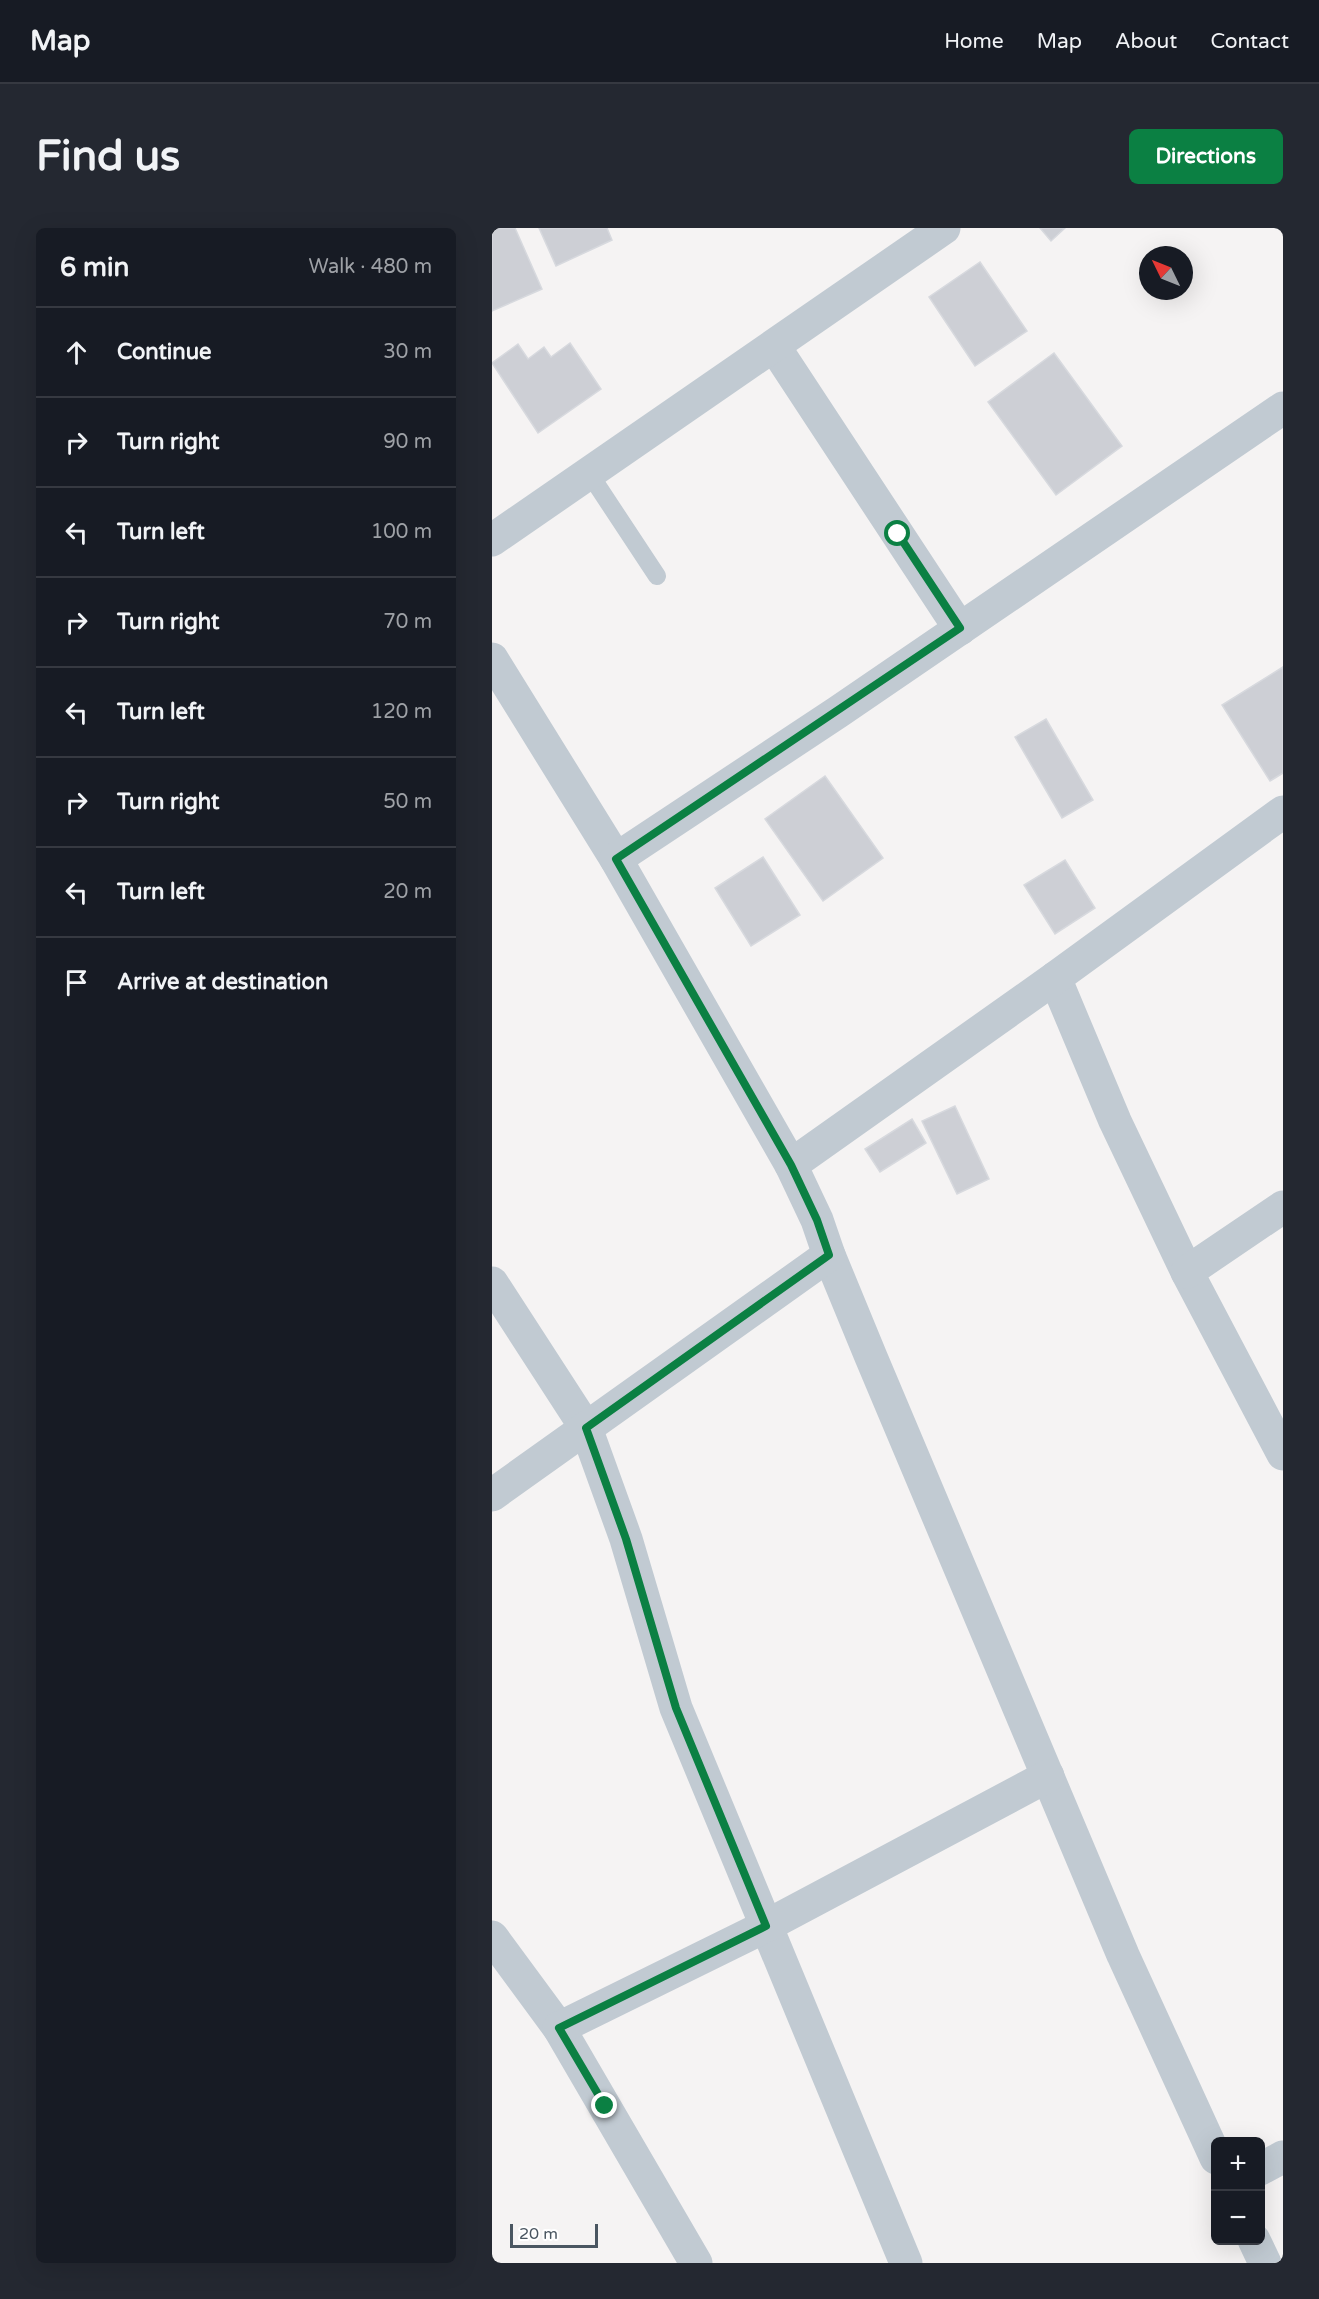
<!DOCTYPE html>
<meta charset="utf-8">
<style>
body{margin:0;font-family:"Varela Round",sans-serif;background:#242831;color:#f1f3f6}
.controls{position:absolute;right:18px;bottom:18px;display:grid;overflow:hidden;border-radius:9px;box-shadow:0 6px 24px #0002}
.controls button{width:54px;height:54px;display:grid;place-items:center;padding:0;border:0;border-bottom:2px solid #363941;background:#171b24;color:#f1f3f6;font:30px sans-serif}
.compass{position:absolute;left:647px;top:18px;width:54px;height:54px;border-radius:50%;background:#171b24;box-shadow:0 6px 24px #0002;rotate:313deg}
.scale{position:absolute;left:18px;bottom:15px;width:88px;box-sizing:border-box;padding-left:6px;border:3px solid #4a5661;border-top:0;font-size:16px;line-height:21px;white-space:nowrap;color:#4a5661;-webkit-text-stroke:4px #fff;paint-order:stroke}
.stop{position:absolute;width:18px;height:18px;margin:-14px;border:4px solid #0b8043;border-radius:50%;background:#fff}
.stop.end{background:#0b8043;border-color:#fff;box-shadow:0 2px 6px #0008}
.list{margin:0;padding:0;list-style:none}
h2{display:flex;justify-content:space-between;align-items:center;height:78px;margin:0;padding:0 24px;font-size:26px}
h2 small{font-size:20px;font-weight:400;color:#9ea1a6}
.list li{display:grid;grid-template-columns:39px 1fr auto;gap:18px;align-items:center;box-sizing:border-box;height:90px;padding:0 24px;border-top:2px solid #363941}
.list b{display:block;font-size:22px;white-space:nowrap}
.list em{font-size:20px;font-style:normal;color:#9ea1a6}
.icon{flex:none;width:33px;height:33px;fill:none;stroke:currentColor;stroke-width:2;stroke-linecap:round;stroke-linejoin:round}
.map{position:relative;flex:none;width:791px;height:2035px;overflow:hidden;border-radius:9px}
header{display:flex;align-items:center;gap:36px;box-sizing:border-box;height:84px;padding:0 30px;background:#171b24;border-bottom:2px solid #363941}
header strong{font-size:28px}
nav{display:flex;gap:33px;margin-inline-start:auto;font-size:21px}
.intro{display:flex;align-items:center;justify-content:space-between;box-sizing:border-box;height:144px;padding:0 36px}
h1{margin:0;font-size:42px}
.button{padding:15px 27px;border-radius:9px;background:#0b8043;color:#fff;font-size:21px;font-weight:700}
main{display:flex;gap:36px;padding:0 36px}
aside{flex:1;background:#171b24;border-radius:9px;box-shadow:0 6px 24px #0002}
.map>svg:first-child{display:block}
.building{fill:#cdcfd5;stroke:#d7d9de;stroke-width:1.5}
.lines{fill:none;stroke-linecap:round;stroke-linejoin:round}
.lane{stroke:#c1cad2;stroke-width:18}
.street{stroke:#c1cad2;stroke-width:33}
.route{stroke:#0b8043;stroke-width:8}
</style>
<header>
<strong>Map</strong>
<nav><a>Home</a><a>Map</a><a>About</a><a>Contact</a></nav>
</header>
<div class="intro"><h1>Find us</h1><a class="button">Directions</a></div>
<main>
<aside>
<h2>6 min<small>Walk · 480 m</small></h2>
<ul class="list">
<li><svg class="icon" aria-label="ahead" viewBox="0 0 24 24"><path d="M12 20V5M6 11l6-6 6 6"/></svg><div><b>Continue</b></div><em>30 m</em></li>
<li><svg class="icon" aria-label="right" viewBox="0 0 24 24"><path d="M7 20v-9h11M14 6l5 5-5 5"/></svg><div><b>Turn right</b></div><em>90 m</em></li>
<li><svg class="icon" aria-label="left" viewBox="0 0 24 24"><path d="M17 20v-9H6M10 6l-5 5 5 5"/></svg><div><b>Turn left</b></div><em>100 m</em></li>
<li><svg class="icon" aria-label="right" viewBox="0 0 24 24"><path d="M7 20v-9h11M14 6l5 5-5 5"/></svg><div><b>Turn right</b></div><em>70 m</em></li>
<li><svg class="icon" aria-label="left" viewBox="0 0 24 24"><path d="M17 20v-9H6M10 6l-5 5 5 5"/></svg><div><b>Turn left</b></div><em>120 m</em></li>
<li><svg class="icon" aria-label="right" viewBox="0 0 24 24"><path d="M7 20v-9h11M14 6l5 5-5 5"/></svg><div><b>Turn right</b></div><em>50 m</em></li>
<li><svg class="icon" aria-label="left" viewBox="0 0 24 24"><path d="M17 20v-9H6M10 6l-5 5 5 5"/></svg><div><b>Turn left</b></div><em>20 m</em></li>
<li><svg class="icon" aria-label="arrive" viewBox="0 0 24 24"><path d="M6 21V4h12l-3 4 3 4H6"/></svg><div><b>Arrive at destination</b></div></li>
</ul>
</aside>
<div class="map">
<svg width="791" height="2035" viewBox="0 0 791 2035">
<rect width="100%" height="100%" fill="#f5f3f3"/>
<!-- building -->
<g class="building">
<polygon points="0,0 23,0 50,61 0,83"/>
<polygon points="47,0 115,0 120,12 64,38"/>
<polygon points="548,0 573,0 559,13"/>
<polygon points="488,34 535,103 483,138 437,69"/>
<polygon points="78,115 109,161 46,205 0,135 26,116 36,131 52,119 59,129"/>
<polygon points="562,125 630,218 564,267 496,174"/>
<polygon points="791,439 791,545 778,553 730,477"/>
<polygon points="554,491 601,572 570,590 523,509"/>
<polygon points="333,548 391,630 331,673 273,591"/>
<polygon points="271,629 308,687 259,718 223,660"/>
<polygon points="573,632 603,680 563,706 532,657"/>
<polygon points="463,878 497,951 465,966 430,893"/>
<polygon points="420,891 434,915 388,944 373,921"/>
</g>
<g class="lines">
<!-- lane -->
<polyline class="lane" points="97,245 165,348"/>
<!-- street -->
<g class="street">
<polyline points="282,118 468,401"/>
<polyline points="0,312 452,0"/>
<polyline points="0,431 124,631 299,937 325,992 337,1027 379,1129 631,1727 724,1930"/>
<polyline points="124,631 346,484 791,180"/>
<polyline points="563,750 623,893 695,1044 791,1226"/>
<polyline points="299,937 563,750 791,584"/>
<polyline points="695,1044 791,979"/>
<polyline points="0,1055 94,1200 134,1311 184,1480 414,2035"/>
<polyline points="0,1267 337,1027"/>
<polyline points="0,1709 67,1800 204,2035"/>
<polyline points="67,1800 274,1698 556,1548"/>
<polyline points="768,1941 791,1929"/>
<polyline points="762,2012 773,2035"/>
</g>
</g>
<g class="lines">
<!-- route -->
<polyline class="route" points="113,1878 67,1800 274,1698 184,1480 134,1311 94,1200 337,1027 325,992 299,937 124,631 468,400 406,306"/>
</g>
</svg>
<div class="controls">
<button>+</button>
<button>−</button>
</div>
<svg class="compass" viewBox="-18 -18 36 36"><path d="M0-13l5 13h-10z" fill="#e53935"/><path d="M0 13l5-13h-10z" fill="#9ea1a6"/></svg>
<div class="scale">20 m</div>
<div class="stop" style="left:406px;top:306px"></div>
<div class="stop end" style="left:113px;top:1878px"></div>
</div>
</main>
